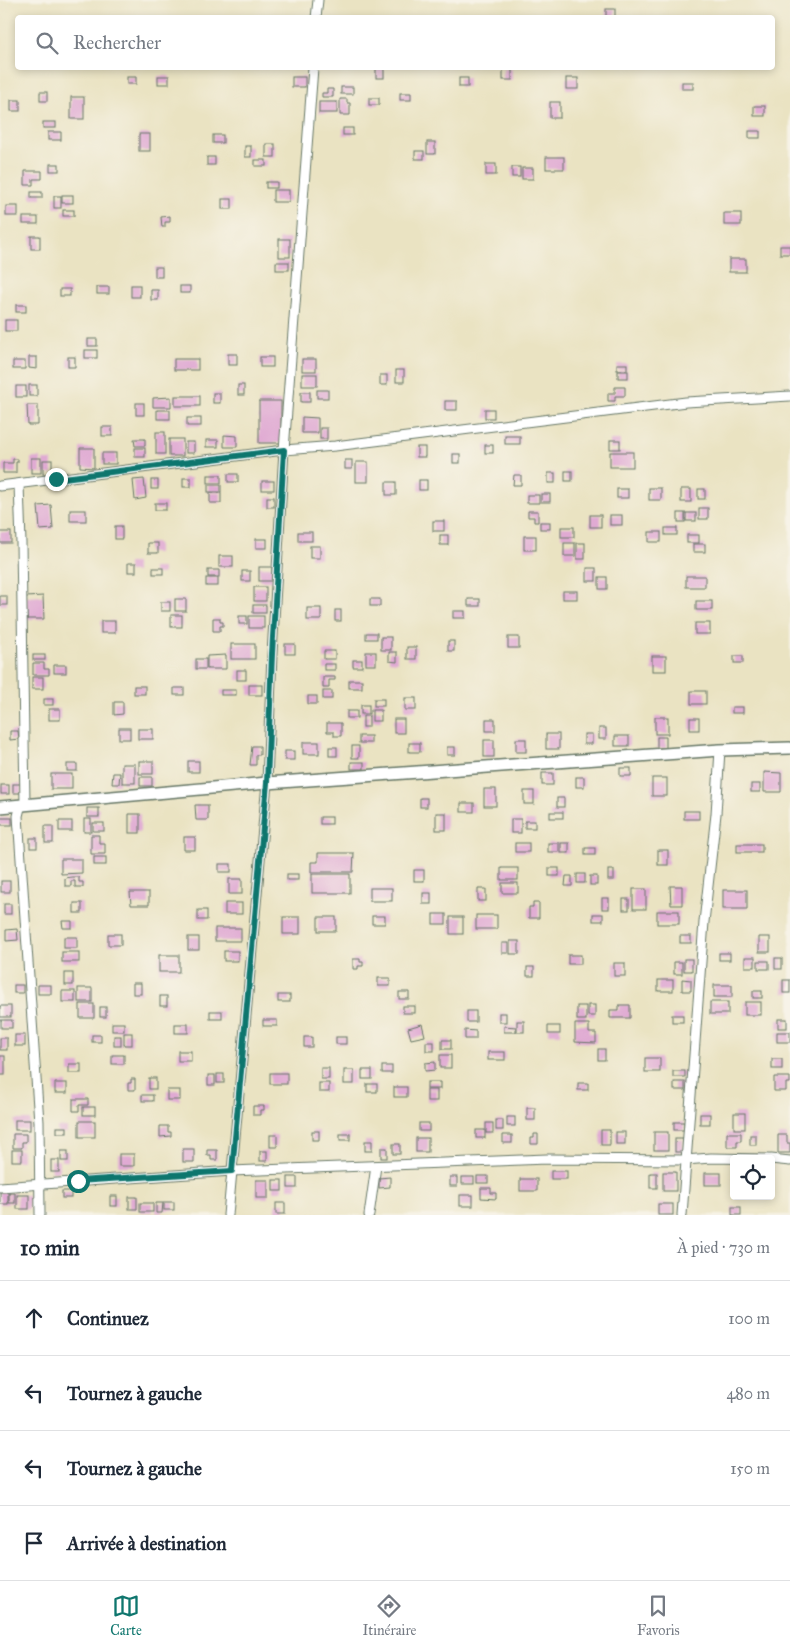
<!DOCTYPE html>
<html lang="fr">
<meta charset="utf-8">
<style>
body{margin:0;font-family:"IM FELL Great Primer",serif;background:#f2f2f3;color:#1f2937}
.controls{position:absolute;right:15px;bottom:15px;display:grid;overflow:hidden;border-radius:5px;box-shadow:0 2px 8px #0003}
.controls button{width:45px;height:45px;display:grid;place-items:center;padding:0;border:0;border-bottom:1px solid #e0e1e3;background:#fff;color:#1f2937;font:25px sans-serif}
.stop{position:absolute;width:15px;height:15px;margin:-11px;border:4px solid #0f766e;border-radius:50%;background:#fff}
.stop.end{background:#0f766e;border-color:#fff;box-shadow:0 1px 5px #0008}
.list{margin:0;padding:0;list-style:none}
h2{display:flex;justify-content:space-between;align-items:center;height:65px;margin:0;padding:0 20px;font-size:21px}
h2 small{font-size:16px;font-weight:400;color:#747a83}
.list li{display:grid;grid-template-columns:32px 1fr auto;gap:15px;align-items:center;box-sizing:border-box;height:75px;padding:0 20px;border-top:1px solid #e0e1e3}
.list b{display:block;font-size:19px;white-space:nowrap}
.list em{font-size:16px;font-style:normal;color:#747a83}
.icon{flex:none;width:28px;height:28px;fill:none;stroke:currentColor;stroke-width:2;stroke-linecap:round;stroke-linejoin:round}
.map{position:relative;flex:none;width:790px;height:1215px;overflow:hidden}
.search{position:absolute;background:#fff;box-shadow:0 2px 8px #0003;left:15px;right:15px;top:15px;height:55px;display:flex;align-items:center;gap:12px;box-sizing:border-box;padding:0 18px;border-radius:5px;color:#747a83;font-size:19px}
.sheet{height:365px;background:#fff}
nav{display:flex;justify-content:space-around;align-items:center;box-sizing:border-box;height:70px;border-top:1px solid #e0e1e3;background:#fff;font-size:14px;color:#747a83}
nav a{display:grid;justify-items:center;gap:2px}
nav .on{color:#0f766e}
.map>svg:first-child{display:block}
.building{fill:#e0aad3}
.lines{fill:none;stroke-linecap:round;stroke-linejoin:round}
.minor-casing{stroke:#676;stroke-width:11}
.tertiary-casing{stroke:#676;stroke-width:14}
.minor{stroke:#fff;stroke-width:9}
.tertiary{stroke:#fff;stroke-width:11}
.route{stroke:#0f766e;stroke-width:6}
</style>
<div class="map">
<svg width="790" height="1215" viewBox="0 0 790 1215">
<rect width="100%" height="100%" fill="#f7f3e8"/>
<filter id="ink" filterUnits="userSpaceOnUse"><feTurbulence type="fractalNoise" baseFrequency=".02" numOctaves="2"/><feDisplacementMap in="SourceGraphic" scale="10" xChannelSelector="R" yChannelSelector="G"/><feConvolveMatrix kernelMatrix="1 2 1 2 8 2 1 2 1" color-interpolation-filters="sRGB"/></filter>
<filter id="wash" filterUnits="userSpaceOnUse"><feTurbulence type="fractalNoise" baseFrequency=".0096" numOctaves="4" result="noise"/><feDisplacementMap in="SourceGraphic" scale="20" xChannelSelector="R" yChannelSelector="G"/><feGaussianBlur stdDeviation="1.12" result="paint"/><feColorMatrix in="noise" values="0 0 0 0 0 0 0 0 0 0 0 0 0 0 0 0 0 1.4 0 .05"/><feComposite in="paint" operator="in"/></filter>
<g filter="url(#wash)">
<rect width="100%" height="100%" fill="#eae3c2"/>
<g id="blocks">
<!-- building -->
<g class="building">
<rect x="606" y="9" width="9" height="9"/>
<rect x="376" y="68" width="8" height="10"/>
<rect x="503" y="68" width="9" height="12"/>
<rect x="158" y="76" width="11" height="8"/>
<rect x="127" y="77" width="9" height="7"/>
<rect x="292" y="77" width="13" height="10"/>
<rect x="459" y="78" width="9" height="9"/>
<rect x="566" y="78" width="12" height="11"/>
<rect x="682" y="82" width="11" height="7"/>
<rect x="341" y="87" width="12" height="7"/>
<polygon points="327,89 333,89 333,97 322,97 322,93 327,93"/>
<rect x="40" y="92" width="7" height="9"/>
<rect x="400" y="93" width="11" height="7"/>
<rect x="71" y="97" width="13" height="22"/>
<rect x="369" y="98" width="10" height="7"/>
<polygon points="340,99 347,99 347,103 350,103 350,115 340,115"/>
<rect x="11" y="100" width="9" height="11"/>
<rect x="319" y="102" width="18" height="11"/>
<rect x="550" y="102" width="10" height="16"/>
<rect x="754" y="106" width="11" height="10"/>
<rect x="43" y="122" width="13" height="6"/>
<rect x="343" y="128" width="10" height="7"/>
<rect x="749" y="131" width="11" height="7"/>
<rect x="48" y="132" width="13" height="8"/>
<rect x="139" y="134" width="11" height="17"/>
<rect x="213" y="135" width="10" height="8"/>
<rect x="427" y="142" width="8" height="12"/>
<rect x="266" y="144" width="9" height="13"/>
<rect x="245" y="146" width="6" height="11"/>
<rect x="415" y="151" width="9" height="8"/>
<rect x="207" y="157" width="8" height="8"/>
<rect x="546" y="157" width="18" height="12"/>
<rect x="255" y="160" width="11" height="6"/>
<rect x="50" y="164" width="9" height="7"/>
<rect x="486" y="164" width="10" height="11"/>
<rect x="512" y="167" width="8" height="10"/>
<rect x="522" y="168" width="11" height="11"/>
<polygon points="25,171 42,171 42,179 33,179 33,185 25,185"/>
<rect x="266" y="182" width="11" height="6"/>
<rect x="273" y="190" width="16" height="12"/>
<rect x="31" y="192" width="11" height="6"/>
<rect x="62" y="195" width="11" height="8"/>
<rect x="54" y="196" width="7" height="12"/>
<rect x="222" y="199" width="10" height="10"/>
<rect x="6" y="206" width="12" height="10"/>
<rect x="63" y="210" width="11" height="6"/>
<rect x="724" y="213" width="17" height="12"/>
<polygon points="170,216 170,222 165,222 165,227 162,227 161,217"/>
<rect x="23" y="217" width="15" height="7"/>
<rect x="31" y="236" width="9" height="13"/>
<rect x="279" y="239" width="11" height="18"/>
<rect x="780" y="246" width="10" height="8"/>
<rect x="729" y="259" width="17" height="13"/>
<rect x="276" y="262" width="13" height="8"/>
<rect x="155" y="267" width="7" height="10"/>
<rect x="131" y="285" width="9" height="12"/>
<rect x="180" y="286" width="10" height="7"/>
<rect x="97" y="287" width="12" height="7"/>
<rect x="60" y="289" width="10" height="7"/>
<rect x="151" y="290" width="7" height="10"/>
<rect x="16" y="305" width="10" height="7"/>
<rect x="5" y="320" width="12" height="11"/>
<rect x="88" y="339" width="9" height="7"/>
<rect x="85" y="350" width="12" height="8"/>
<rect x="228" y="354" width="9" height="11"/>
<polygon points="29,357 37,357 37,369 29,368"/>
<rect x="68" y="357" width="7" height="10"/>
<rect x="260" y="357" width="13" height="10"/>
<rect x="174" y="359" width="24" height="11"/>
<rect x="302" y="359" width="14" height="12"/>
<rect x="13" y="361" width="12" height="8"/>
<rect x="617" y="364" width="10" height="6"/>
<rect x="396" y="370" width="8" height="12"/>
<rect x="618" y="371" width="10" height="7"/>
<rect x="302" y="374" width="15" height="12"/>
<rect x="380" y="375" width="7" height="10"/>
<rect x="29" y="385" width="8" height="11"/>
<rect x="238" y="385" width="6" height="10"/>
<rect x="16" y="386" width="10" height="11"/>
<polygon points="615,387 625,387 625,396 615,396 615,401 608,401 608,393 615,393"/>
<rect x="317" y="390" width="11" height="8"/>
<rect x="301" y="392" width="9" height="10"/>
<rect x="213" y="393" width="7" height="10"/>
<rect x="175" y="396" width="25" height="10"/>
<polygon points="171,397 171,407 153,407 153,398"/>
<rect x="259" y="401" width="22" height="42"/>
<rect x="445" y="401" width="12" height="9"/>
<rect x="136" y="403" width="8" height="12"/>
<polygon points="27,405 38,405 38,425 28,425"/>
<rect x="485" y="409" width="9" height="9"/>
<rect x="157" y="410" width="13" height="9"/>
<polygon points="302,417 318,418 318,433 302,433"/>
<rect x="187" y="418" width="14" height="8"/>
<rect x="102" y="427" width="10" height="9"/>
<rect x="320" y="428" width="7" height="11"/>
<rect x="156" y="432" width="9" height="22"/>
<polygon points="224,435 237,436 237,447 224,447"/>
<rect x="505" y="436" width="15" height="8"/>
<polygon points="134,439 145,439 145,446 135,446"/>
<rect x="169" y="439" width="14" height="17"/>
<rect x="206" y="440" width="12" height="7"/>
<rect x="610" y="440" width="10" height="9"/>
<rect x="186" y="442" width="8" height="11"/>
<rect x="485" y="445" width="8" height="8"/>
<rect x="417" y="447" width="8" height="10"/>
<polygon points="80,448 94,448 94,468 80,467"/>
<rect x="135" y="448" width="10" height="9"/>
<rect x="610" y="452" width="23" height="15"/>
<rect x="102" y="453" width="14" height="11"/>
<rect x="453" y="454" width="7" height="9"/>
<rect x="31" y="458" width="10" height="15"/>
<polygon points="13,459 18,459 18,462 16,462 16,473 3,473 3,463 13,463"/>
<rect x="43" y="460" width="9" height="14"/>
<rect x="345" y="460" width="7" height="9"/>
<rect x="356" y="462" width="12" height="20"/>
<rect x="565" y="471" width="7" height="10"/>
<rect x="548" y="473" width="7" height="10"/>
<rect x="228" y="474" width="10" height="8"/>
<rect x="208" y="475" width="13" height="8"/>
<polygon points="514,475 521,475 521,485 513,485"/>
<rect x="183" y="478" width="8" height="9"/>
<polygon points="144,479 146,498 135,500 133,480"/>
<rect x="151" y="480" width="7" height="9"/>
<rect x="419" y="480" width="8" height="10"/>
<rect x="262" y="481" width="12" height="9"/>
<rect x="386" y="482" width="10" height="13"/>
<rect x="208" y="485" width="13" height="7"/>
<rect x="649" y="488" width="12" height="12"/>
<rect x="617" y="489" width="11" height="9"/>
<rect x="681" y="489" width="10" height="13"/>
<rect x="698" y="489" width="7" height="10"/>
<rect x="210" y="493" width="11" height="10"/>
<rect x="541" y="494" width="9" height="8"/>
<rect x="527" y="495" width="12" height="8"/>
<rect x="267" y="497" width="7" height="10"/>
<rect x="155" y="503" width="11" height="7"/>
<polygon points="51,505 53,529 40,530 38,506"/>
<rect x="699" y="508" width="9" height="11"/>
<rect x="70" y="510" width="16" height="11"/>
<polygon points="528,511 538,511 538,522 534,522 534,517 528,517"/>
<rect x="678" y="513" width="7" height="9"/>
<rect x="686" y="513" width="10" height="8"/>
<rect x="590" y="515" width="11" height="12"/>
<rect x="610" y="515" width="12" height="10"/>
<rect x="433" y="521" width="11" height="10"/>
<rect x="540" y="522" width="10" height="7"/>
<rect x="115" y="526" width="7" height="13"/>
<rect x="561" y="527" width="13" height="10"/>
<rect x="665" y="528" width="12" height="7"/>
<rect x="0" y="532" width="11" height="11"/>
<rect x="298" y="532" width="14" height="9"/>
<rect x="649" y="532" width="12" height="10"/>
<rect x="440" y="535" width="8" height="10"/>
<rect x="687" y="535" width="12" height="8"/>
<rect x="524" y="536" width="12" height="14"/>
<rect x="256" y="539" width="11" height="9"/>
<rect x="148" y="543" width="10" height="10"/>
<rect x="564" y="543" width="11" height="13"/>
<rect x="577" y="543" width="8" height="16"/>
<rect x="693" y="544" width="12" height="8"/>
<rect x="310" y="546" width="10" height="12"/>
<rect x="219" y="556" width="14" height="11"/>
<rect x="128" y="563" width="8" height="9"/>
<rect x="259" y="567" width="13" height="14"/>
<rect x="153" y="568" width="10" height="6"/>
<rect x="587" y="568" width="9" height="13"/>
<rect x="208" y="570" width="11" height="7"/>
<rect x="242" y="571" width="8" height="10"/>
<rect x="686" y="576" width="19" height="11"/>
<rect x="599" y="577" width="8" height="12"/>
<rect x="206" y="578" width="12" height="8"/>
<rect x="254" y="587" width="12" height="14"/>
<rect x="563" y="591" width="14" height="8"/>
<rect x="0" y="596" width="7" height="9"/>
<polygon points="43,596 44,619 27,619 26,597"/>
<rect x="175" y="599" width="11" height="12"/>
<rect x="370" y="599" width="10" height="7"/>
<rect x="468" y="599" width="12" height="7"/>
<rect x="696" y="601" width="16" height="9"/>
<rect x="161" y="602" width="9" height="9"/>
<rect x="253" y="605" width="13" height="8"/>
<rect x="307" y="608" width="14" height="12"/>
<rect x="335" y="610" width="6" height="11"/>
<rect x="453" y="611" width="12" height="7"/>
<rect x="171" y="615" width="11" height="12"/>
<rect x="239" y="616" width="8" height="8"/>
<rect x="249" y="616" width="15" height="12"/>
<polygon points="213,618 220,618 220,622 223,622 223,626 220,626 220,631 213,631"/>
<rect x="101" y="621" width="14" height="12"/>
<rect x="695" y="623" width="15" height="11"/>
<rect x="366" y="633" width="11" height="6"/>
<rect x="381" y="637" width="10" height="13"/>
<rect x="508" y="637" width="11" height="11"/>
<rect x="448" y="641" width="6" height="10"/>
<rect x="231" y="644" width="24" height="15"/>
<rect x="285" y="644" width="10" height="10"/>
<rect x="407" y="647" width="9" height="12"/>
<rect x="324" y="651" width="11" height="8"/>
<rect x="366" y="652" width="10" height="13"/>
<polygon points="389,652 397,652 397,662 389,661"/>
<rect x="33" y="655" width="12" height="5"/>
<polygon points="226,655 226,669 207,669 207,656"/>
<rect x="652" y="656" width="14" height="15"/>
<rect x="734" y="656" width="9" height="7"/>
<rect x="196" y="659" width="10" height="10"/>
<rect x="353" y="660" width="9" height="7"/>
<polygon points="33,663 44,663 44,669 49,669 49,675 33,675"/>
<rect x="324" y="664" width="11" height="6"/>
<rect x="54" y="665" width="12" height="8"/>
<rect x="237" y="670" width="9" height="10"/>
<rect x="32" y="677" width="11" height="12"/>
<polygon points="323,677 335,677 335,680 329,680 329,688 323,688"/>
<rect x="349" y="680" width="13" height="8"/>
<rect x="249" y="685" width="13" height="10"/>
<rect x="134" y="686" width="11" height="8"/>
<rect x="174" y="688" width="10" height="7"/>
<rect x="221" y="690" width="15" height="5"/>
<rect x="323" y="691" width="9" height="8"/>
<rect x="691" y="691" width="15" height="13"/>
<rect x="308" y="696" width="9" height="8"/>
<rect x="405" y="698" width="11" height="12"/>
<rect x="44" y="699" width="9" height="6"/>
<rect x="374" y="699" width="10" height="7"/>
<polygon points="114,702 123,702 123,714 114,715"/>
<rect x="361" y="705" width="8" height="9"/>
<rect x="732" y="707" width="11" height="6"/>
<rect x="49" y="709" width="11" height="11"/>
<rect x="372" y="710" width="9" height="11"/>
<rect x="347" y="711" width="10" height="7"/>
<rect x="363" y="716" width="6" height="11"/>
<rect x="655" y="717" width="13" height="17"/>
<rect x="690" y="718" width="9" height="12"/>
<rect x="394" y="719" width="10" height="14"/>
<rect x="486" y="719" width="9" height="12"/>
<polygon points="327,723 341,723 341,736 334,736 334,732 327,732"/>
<rect x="119" y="728" width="11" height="11"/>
<rect x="599" y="728" width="7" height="11"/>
<rect x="138" y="729" width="15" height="10"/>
<polygon points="10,731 18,731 19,739 10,740"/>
<rect x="546" y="734" width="13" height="15"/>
<rect x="584" y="734" width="8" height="10"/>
<rect x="359" y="736" width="12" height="7"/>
<rect x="615" y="736" width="14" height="10"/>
<rect x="657" y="737" width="9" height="11"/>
<rect x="516" y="739" width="10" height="13"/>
<rect x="484" y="740" width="10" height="17"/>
<rect x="303" y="742" width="16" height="12"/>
<rect x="409" y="743" width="11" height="9"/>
<polygon points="252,746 260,746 260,755 256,755 256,765 250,765"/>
<rect x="352" y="746" width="7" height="12"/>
<rect x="329" y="747" width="8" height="9"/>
<rect x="447" y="747" width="8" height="8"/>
<rect x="285" y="751" width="9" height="9"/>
<rect x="139" y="761" width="14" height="13"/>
<rect x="188" y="761" width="11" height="11"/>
<rect x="351" y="762" width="13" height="7"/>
<rect x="67" y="764" width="10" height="7"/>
<rect x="122" y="764" width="13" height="19"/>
<rect x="620" y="768" width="11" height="8"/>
<polygon points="764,772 781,773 781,792 764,792"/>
<polygon points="113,773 120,773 119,784 112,784"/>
<rect x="542" y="773" width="11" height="12"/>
<rect x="51" y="774" width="21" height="15"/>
<rect x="140" y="777" width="12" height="9"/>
<rect x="576" y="777" width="8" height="10"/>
<rect x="652" y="778" width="15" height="18"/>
<rect x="13" y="784" width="8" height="9"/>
<rect x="751" y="784" width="9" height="8"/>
<rect x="1" y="785" width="8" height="9"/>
<rect x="484" y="789" width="12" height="17"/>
<rect x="524" y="791" width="10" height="13"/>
<rect x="420" y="798" width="7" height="9"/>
<rect x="557" y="798" width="7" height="9"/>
<rect x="461" y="803" width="13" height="9"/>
<polygon points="195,805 208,805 208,820 196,820"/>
<rect x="87" y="808" width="12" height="9"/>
<rect x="684" y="811" width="15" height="8"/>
<rect x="550" y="812" width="13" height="6"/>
<rect x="436" y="813" width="10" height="17"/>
<rect x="129" y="814" width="11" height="19"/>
<rect x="320" y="817" width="12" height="7"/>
<rect x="0" y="818" width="12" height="7"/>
<rect x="84" y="819" width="7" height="13"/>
<rect x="511" y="819" width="10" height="14"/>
<rect x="59" y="821" width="13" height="10"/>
<rect x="525" y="821" width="10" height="7"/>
<rect x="93" y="823" width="11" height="8"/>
<rect x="45" y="826" width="8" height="17"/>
<polygon points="91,835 99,835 99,843 105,843 105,854 91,854"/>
<rect x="184" y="837" width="11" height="13"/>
<rect x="30" y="838" width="7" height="10"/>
<rect x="515" y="843" width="14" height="9"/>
<rect x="548" y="843" width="11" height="9"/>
<rect x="561" y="843" width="8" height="10"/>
<rect x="737" y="844" width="25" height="8"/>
<rect x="585" y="848" width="10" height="7"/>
<rect x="658" y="850" width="10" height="15"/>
<polygon points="318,853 354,853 353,872 311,872 311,862 318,862"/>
<rect x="94" y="857" width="12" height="8"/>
<polygon points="61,859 82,859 82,873 61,874"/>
<rect x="219" y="864" width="12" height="8"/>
<rect x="501" y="868" width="17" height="12"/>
<rect x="549" y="868" width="10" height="8"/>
<rect x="414" y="870" width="10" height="11"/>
<rect x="608" y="870" width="6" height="10"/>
<rect x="287" y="874" width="11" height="6"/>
<rect x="312" y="874" width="38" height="19"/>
<rect x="577" y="874" width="8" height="9"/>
<polygon points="566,876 572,876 572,886 565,886"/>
<rect x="590" y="876" width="7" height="9"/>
<polygon points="72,877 79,877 79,882 83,882 83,887 75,887 75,881 71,881 71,886 65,886 65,878"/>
<rect x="229" y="879" width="13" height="15"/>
<rect x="1" y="881" width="9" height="11"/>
<rect x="502" y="883" width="16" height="10"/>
<polygon points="670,886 682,886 682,905 671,905"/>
<rect x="370" y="888" width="22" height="13"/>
<rect x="478" y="889" width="8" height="12"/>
<rect x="633" y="889" width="13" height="20"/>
<rect x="723" y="890" width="24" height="19"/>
<polygon points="130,892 149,892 149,905 131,905"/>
<rect x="423" y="893" width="8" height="11"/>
<rect x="602" y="898" width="7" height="11"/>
<rect x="623" y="899" width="6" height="11"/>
<rect x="74" y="903" width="8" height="10"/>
<rect x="225" y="903" width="17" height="11"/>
<polygon points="533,903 539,903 539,918 529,918 529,907 533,907"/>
<rect x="4" y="904" width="7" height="10"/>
<rect x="198" y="910" width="9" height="10"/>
<rect x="657" y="911" width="22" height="13"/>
<rect x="433" y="914" width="13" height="10"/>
<rect x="593" y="914" width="10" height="7"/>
<rect x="476" y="915" width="21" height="14"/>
<rect x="372" y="916" width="13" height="8"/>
<rect x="283" y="917" width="17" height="17"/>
<rect x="318" y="917" width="18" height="14"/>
<rect x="450" y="917" width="13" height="17"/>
<polygon points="62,921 72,921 72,928 63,928"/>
<rect x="215" y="928" width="26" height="13"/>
<polygon points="17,929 18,940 6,941 6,930"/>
<rect x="108" y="934" width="13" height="11"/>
<rect x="680" y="936" width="11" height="7"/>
<rect x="64" y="937" width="13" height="11"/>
<rect x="188" y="937" width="11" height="13"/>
<rect x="759" y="937" width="11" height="15"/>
<rect x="510" y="941" width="9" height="13"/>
<rect x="502" y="943" width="6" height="10"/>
<rect x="224" y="951" width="14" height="10"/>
<rect x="62" y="952" width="17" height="10"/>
<rect x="719" y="953" width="11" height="7"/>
<rect x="159" y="955" width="20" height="17"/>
<rect x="568" y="955" width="13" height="9"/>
<rect x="745" y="957" width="10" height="10"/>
<rect x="775" y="958" width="7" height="11"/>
<polygon points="353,959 360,959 360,962 363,962 363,966 358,966 358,969 353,969"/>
<rect x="684" y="959" width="8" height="12"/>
<rect x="758" y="961" width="11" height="8"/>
<rect x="674" y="962" width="8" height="12"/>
<rect x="614" y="963" width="11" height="13"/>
<rect x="527" y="967" width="7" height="9"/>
<rect x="65" y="973" width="8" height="12"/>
<rect x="378" y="978" width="12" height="8"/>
<polygon points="682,979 691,980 691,991 682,991"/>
<rect x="658" y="980" width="15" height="11"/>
<rect x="783" y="980" width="7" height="13"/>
<rect x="133" y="983" width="8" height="11"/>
<rect x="14" y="985" width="9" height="8"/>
<rect x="38" y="985" width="13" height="9"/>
<rect x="714" y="985" width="18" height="12"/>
<rect x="78" y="988" width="14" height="14"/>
<rect x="62" y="991" width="13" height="11"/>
<rect x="753" y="991" width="9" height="7"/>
<rect x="399" y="992" width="10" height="7"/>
<rect x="278" y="995" width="12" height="7"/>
<rect x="160" y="996" width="7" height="10"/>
<rect x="710" y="1002" width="18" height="12"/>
<rect x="745" y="1002" width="16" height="13"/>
<rect x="80" y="1004" width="14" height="14"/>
<rect x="588" y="1005" width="7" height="11"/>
<polygon points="619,1005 630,1005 630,1018 610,1018 610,1010 619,1010"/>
<rect x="0" y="1006" width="11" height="11"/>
<rect x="403" y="1006" width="12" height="7"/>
<rect x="577" y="1006" width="9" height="14"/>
<rect x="100" y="1007" width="6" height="10"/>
<rect x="210" y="1011" width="12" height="8"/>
<rect x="467" y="1011" width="9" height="11"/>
<rect x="499" y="1013" width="7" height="9"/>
<rect x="672" y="1015" width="11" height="7"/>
<rect x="778" y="1019" width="9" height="9"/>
<rect x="1" y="1020" width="11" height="8"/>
<rect x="263" y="1020" width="14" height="6"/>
<rect x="517" y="1021" width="7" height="11"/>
<rect x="112" y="1023" width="12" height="8"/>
<rect x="175" y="1024" width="13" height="9"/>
<polygon points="422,1024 425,1036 411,1039 408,1028"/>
<polygon points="575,1024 589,1024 589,1033 596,1033 596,1043 575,1042"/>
<polygon points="504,1026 516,1027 516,1032 504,1032"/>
<rect x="548" y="1026" width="12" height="8"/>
<polygon points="465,1030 476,1031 476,1039 465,1039"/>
<rect x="777" y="1032" width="13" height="10"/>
<rect x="124" y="1033" width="8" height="12"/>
<rect x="15" y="1035" width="10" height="11"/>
<rect x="92" y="1035" width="9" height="7"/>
<rect x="114" y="1036" width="7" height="10"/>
<rect x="304" y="1037" width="8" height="10"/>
<rect x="336" y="1037" width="10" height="7"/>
<rect x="0" y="1038" width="7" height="12"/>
<rect x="442" y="1040" width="9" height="9"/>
<rect x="426" y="1042" width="8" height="9"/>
<rect x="598" y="1049" width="7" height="11"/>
<rect x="178" y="1051" width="13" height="10"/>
<rect x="488" y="1052" width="17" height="8"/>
<rect x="112" y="1055" width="12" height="9"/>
<rect x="440" y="1055" width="11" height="13"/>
<rect x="0" y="1056" width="5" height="19"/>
<rect x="645" y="1058" width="15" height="14"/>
<rect x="772" y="1059" width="10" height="10"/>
<polygon points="435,1062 435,1070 425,1071 425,1063"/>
<rect x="69" y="1064" width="12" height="9"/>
<rect x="382" y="1066" width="10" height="7"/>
<rect x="321" y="1068" width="8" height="11"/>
<rect x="344" y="1070" width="10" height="14"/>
<rect x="362" y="1070" width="10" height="9"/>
<rect x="673" y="1071" width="12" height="6"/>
<rect x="270" y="1073" width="17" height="11"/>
<rect x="217" y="1074" width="7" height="9"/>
<rect x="208" y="1075" width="7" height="10"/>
<polygon points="774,1077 790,1077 790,1083 786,1083 786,1091 774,1091"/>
<rect x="149" y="1078" width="7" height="11"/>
<polygon points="131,1079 135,1079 135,1090 128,1090 128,1083 131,1083"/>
<rect x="427" y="1082" width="13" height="7"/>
<rect x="674" y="1082" width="11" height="8"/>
<rect x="55" y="1083" width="12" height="10"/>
<rect x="319" y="1083" width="10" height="9"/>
<rect x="578" y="1083" width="10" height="7"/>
<rect x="367" y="1084" width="10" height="8"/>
<rect x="394" y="1087" width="13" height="10"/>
<rect x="167" y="1090" width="13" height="10"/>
<rect x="427" y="1090" width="10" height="11"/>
<rect x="142" y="1095" width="11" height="6"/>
<polygon points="73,1099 88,1099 88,1105 79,1105 79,1111 73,1111"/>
<polygon points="253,1106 264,1106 264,1110 260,1110 260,1115 253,1115"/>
<rect x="83" y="1107" width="12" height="8"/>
<rect x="527" y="1108" width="8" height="12"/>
<rect x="734" y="1113" width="11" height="16"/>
<rect x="700" y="1114" width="10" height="10"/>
<rect x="507" y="1117" width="8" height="9"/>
<rect x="15" y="1120" width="15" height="10"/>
<rect x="496" y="1120" width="7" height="10"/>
<rect x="79" y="1121" width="16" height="16"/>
<rect x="674" y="1122" width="10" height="8"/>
<rect x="419" y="1123" width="10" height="8"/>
<rect x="486" y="1123" width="7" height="10"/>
<polygon points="160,1126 168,1126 168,1132 171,1132 171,1136 160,1137"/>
<rect x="57" y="1127" width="10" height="6"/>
<rect x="476" y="1130" width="9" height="8"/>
<rect x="601" y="1130" width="9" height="15"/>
<rect x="312" y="1131" width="7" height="9"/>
<rect x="616" y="1132" width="9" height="12"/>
<rect x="654" y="1132" width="14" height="18"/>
<polygon points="727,1133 741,1133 741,1141 737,1141 737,1147 727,1147"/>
<polygon points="13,1134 26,1134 26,1142 22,1142 22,1148 13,1148"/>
<rect x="340" y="1134" width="10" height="6"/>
<polygon points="534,1134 538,1134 538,1144 531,1144 531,1138 534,1138"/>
<rect x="270" y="1135" width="7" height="12"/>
<rect x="503" y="1135" width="9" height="8"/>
<rect x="750" y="1135" width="6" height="10"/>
<polygon points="778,1135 787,1135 787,1143 790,1143 790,1153 778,1153"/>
<rect x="416" y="1138" width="12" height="14"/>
<rect x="675" y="1139" width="8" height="13"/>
<rect x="365" y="1141" width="7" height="10"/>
<rect x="393" y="1144" width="7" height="10"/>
<rect x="381" y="1148" width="6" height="10"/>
<rect x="183" y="1149" width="11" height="13"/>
<rect x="12" y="1150" width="10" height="11"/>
<polygon points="207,1150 217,1150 217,1160 211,1160 211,1155 207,1155"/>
<rect x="61" y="1151" width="7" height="10"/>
<rect x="260" y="1151" width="7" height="10"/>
<rect x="119" y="1154" width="15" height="12"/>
<rect x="51" y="1160" width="8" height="12"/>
<rect x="551" y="1171" width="16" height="8"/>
<rect x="663" y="1172" width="13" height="19"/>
<rect x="650" y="1173" width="7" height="15"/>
<rect x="705" y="1173" width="16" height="12"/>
<rect x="477" y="1176" width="11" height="7"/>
<rect x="288" y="1177" width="9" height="11"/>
<polygon points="390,1177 390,1187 379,1188 379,1178"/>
<rect x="450" y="1177" width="7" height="9"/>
<rect x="462" y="1177" width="12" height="7"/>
<rect x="520" y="1179" width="17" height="12"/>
<rect x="256" y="1180" width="12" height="18"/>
<rect x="273" y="1180" width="9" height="11"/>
<polygon points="481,1188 491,1188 491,1193 496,1193 496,1199 481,1198"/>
<rect x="62" y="1191" width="9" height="7"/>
<rect x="0" y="1192" width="8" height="12"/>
<rect x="9" y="1193" width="6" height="10"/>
<rect x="17" y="1195" width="12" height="14"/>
<rect x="460" y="1195" width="13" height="11"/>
<rect x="110" y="1196" width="7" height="10"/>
<rect x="129" y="1197" width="8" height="12"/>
<rect x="164" y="1202" width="10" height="8"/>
<rect x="140" y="1203" width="13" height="9"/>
<polygon points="156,1203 163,1203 162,1213 156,1213"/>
<rect x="276" y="1203" width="9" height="11"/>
<rect x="658" y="1204" width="15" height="11"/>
<rect x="732" y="1207" width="9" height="8"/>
</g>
</g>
</g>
<g filter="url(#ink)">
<use href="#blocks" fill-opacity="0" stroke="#676" stroke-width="1"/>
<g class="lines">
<!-- minor casing -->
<g class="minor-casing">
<g id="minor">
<polyline points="316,18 318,0"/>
<polyline points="19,484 21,543 25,804 20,808 18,816 39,1122 40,1215"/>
<polyline points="0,486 284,450 335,446 686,402 790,396"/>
<polyline points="771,1159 790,1161"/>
<polyline points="0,1187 232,1171 547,1159 685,1160 711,1158 768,1159"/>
<polyline points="228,1215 267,783 272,654 284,450 313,68"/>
<polyline points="369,1215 376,1166"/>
<polyline points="682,1215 704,922 716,814 720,750"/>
</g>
</g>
<!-- tertiary casing -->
<g class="tertiary-casing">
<polyline id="tertiary" points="0,807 267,783 720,750 790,748"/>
</g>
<!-- minor -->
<use href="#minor" class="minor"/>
<!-- tertiary -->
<use href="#tertiary" class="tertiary"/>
</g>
</g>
<g class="lines" filter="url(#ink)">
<!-- route -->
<polyline class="route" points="56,479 284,450 272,654 267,783 232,1171 78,1181"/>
</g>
</svg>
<div class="controls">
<button><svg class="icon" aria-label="locate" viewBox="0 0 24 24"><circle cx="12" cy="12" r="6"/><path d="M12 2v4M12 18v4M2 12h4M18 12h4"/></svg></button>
</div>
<div class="stop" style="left:78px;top:1181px"></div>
<div class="stop end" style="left:56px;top:479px"></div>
<div class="search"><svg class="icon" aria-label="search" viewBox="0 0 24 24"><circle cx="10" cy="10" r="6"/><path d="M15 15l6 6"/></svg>Rechercher</div>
</div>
<section class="sheet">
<h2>10 min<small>À pied · 730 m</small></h2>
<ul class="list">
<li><svg class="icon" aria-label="ahead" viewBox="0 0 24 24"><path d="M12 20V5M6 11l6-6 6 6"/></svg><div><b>Continuez</b></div><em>100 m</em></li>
<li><svg class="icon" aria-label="left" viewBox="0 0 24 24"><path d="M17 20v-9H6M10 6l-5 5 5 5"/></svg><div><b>Tournez à gauche</b></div><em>480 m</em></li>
<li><svg class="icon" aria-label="left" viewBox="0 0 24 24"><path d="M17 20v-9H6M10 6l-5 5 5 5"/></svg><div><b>Tournez à gauche</b></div><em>150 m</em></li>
<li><svg class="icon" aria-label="arrive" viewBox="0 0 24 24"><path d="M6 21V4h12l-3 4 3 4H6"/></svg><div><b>Arrivée à destination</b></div></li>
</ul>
</section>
<nav>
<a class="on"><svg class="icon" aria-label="map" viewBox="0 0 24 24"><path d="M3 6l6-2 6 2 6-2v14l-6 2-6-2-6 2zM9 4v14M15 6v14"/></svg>Carte</a>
<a><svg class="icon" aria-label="directions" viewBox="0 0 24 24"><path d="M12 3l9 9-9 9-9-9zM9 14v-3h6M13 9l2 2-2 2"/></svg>Itinéraire</a>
<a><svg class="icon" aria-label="saved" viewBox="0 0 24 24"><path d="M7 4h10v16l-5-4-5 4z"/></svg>Favoris</a>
</nav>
